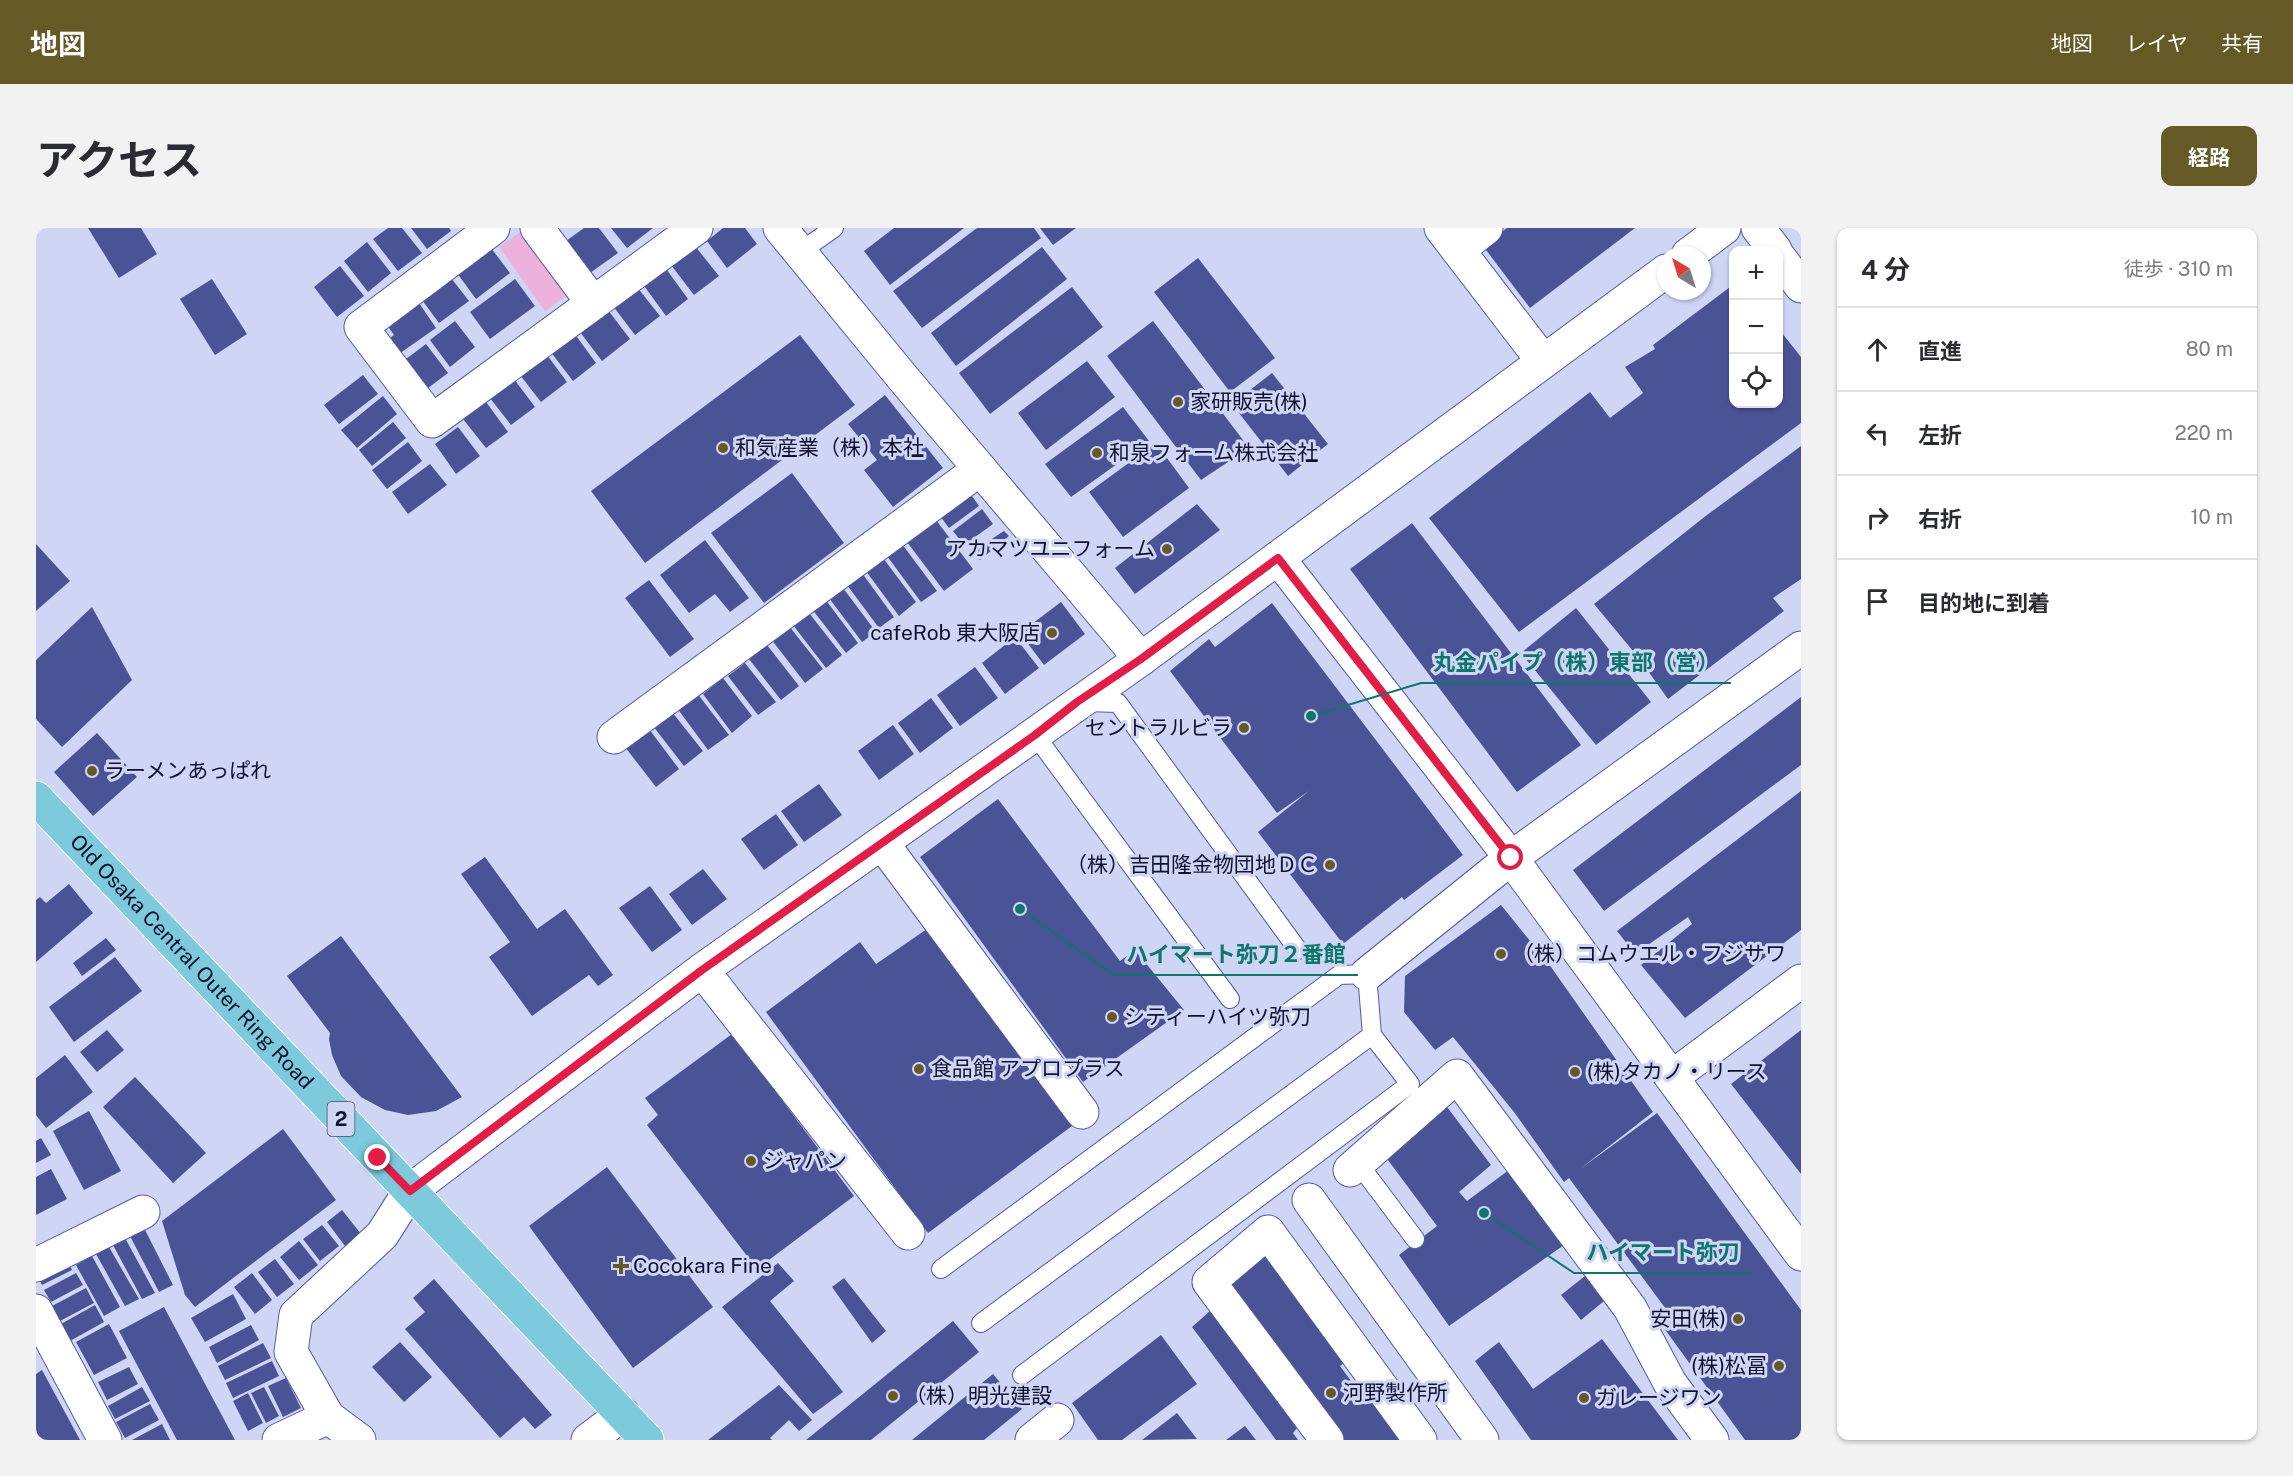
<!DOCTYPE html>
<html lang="ja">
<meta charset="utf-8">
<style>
body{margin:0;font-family:"Public Sans","Noto Sans JP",sans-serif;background:#f2f2f3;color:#2b2b33}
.controls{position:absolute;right:18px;top:18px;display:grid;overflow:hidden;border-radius:12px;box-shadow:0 2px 4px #0004}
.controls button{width:54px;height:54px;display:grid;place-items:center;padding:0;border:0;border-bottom:2px solid #e1e1e2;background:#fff;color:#2b2b33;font:30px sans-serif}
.compass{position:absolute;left:1621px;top:18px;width:54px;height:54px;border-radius:50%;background:#fff;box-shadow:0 2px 4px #0004;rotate:322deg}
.stop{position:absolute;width:18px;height:18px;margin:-14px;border:4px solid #e11d48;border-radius:50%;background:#fff}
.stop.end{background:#e11d48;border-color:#fff;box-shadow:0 2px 6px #0008}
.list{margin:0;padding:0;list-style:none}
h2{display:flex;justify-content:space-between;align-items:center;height:78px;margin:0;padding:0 24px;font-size:26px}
h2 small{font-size:20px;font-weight:400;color:#7c7c81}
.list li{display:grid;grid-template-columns:39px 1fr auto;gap:18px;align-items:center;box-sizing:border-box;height:84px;padding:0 24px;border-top:2px solid #e1e1e2}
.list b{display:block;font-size:22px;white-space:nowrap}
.list em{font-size:20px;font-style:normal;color:#7c7c81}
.icon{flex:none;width:33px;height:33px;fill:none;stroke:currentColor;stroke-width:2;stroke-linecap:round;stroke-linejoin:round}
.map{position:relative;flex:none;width:1765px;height:1212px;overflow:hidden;border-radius:12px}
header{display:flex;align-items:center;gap:36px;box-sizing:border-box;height:84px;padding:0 30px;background:#655a26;color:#fff}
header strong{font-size:28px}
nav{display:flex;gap:33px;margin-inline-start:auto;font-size:21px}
.intro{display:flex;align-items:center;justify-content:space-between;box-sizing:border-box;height:144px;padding:0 36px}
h1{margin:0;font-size:42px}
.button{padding:15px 27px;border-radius:12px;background:#655a26;color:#fff;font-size:21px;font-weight:700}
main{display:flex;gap:36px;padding:0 36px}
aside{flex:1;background:#fff;border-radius:12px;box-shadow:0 2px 4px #0004}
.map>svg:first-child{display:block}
.green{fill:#ecb2dc}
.building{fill:#4b5397}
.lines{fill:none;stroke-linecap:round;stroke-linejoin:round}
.service-casing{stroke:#535b9f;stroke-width:20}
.minor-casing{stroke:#535b9f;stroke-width:35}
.tertiary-casing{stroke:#535b9f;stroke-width:35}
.primary-casing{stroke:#fff;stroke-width:35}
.service{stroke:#fff;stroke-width:18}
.minor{stroke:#fff;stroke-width:33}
.tertiary{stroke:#fff;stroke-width:33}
.primary{stroke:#7ccadb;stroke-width:33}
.route{stroke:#e11d48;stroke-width:8}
.poi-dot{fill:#655a26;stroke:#cfd5f5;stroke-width:2}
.labels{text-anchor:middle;stroke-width:6;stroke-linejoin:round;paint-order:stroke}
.shield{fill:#cfd5f5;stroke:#494c69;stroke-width:1.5}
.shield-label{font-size:20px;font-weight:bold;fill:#0f122d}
.poi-label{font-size:21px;fill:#0f122d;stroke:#cfd5f5;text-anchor:start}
.street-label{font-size:21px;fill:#0f122d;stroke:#cfd5f5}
.leader{fill:none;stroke:#0f766e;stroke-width:2}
.callout-dot{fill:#0f766e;stroke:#cfd5f5;stroke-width:2}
.callout-label{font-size:22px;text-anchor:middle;font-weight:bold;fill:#0f766e;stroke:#cfd5f5;stroke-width:6;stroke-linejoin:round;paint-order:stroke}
</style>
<header>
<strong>地図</strong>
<nav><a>地図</a><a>レイヤ</a><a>共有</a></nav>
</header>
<div class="intro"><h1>アクセス</h1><a class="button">経路</a></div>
<main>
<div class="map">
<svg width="1765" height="1212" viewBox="0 0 1765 1212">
<rect width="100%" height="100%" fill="#cfd5f5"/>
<!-- green -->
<polygon class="green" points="490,0 538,63 509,83 463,19"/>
<!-- building -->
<g class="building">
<polygon points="52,0 105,0 121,26 83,50"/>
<polygon points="352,0 366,0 386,25 362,43 337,11"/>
<polygon points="375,0 413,0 415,3 391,21"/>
<polygon points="548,0 563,0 582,25 554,45 530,13"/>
<polygon points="575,0 617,0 591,20"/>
<polygon points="687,0 709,0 721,16 691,40 671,13"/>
<polygon points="858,0 928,0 854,57 828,23"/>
<polygon points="941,0 998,0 1005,10 886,100 857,63"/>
<polygon points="1004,0 1040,0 1017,17"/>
<polygon points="1471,0 1599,0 1494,80 1447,18"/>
<polygon points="331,14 355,45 332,64 308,33"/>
<polygon points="659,18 683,48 658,67 635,37"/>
<polygon points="1006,19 1031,51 920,138 895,105"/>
<polygon points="455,20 474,45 440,71 421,45"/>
<polygon points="1162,30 1239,130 1194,164 1118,64"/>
<polygon points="304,38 328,68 301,89 278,59"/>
<polygon points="628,38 652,71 630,88 606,55"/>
<polygon points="415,50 433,73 403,95 386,72"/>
<polygon points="176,51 211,106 179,127 144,71"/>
<polygon points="479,51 499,78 454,111 434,84"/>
<polygon points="1698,56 1698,176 1742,176 1742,100 1765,129 1765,195 1483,404 1393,290 1554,164 1574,190 1607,165 1589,139 1619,121 1617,117"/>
<polygon points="601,59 624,88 599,107 577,78"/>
<polygon points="1036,59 1067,99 954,186 923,145"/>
<polygon points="383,75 400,100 360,128 349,114 358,107 351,97"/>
<polygon points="572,82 594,111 566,133 544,104"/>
<polygon points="419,93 439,119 414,139 394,112"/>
<polygon points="1117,93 1213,220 1165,252 1071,128"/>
<polygon points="538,105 560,135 537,153 514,123"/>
<polygon points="764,107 819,177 609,335 555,263"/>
<polygon points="390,116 412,145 388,163 366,134"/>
<polygon points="511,127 531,154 505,174 484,147"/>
<polygon points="1051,133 1079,169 1010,222 982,185"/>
<polygon points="1236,145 1292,216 1252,248 1196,176"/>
<polygon points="327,147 342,166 303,196 288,177"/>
<polygon points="478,151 499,179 475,197 454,170"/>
<polygon points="849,167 907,240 857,279 828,242 841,232 812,196"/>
<polygon points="347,168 361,186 321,220 305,202"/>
<polygon points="450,174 472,204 450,220 427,191"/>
<polygon points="1087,179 1113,213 1035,269 1009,236"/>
<polygon points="357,194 370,210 336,238 323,222"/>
<polygon points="422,199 444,228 420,246 399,216"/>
<polygon points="372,214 386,233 351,261 336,242"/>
<polygon points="1120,215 1153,260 1087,309 1053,264"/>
<polygon points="1765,218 1765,351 1737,370 1748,383 1632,471 1602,429 1558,376 1671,287"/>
<polygon points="394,236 411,257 372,286 356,264"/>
<polygon points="756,245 808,315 728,375 675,305"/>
<polygon points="934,265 943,278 913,300 904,288"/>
<polygon points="1161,276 1184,302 1099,366 1079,340"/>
<polygon points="946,281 957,296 928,317 917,303"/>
<polygon points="900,292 937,341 908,363 871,314"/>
<polygon points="1376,295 1545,517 1481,564 1314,341"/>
<polygon points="968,303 973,308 944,332 936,324"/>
<polygon points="669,312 713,370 694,384 679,366 653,385 624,347"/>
<polygon points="0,316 34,353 0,383"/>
<polygon points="866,316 901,363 885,374 851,328"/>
<polygon points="847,330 880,374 863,388 830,343"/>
<polygon points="826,345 858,389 843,400 811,357"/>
<polygon points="613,352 658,411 634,429 589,370"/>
<polygon points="807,360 840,404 826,414 793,370"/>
<polygon points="789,371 822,415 810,425 776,381"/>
<polygon points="1025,374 1049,406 1008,437 984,405"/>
<polygon points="1236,375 1427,627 1368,672 1366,669 1307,716 1222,604 1273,563 1241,585 1134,443 1173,411 1179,419"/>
<polygon points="56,379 96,452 26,519 0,491 0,432"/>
<polygon points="1540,380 1615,474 1560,517 1485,425"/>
<polygon points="773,385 806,427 790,440 757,397"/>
<polygon points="753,398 787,441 769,455 735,411"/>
<polygon points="979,409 1003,440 969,466 946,435"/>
<polygon points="731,417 763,458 745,472 713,431"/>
<polygon points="709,435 740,474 722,487 692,448"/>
<polygon points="939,439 962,470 924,498 901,467"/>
<polygon points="687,450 716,488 696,505 667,466"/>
<polygon points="661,465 693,507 672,522 641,480"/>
<polygon points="1765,469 1765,537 1568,683 1537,642"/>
<polygon points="895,470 917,500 884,525 862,495"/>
<polygon points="636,484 667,523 648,538 617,498"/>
<polygon points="857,497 878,526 843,552 822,523"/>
<polygon points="613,501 643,541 620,559 589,519"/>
<polygon points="61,505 101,549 57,588 18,544"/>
<polygon points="783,556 806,587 768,614 745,583"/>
<polygon points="1765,563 1765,702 1649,790 1605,737 1656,696 1652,689 1599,726 1581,703"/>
<polygon points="962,571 1084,733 1099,722 1148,782 1047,854 884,629"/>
<polygon points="740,586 762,617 728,642 705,611"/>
<polygon points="449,629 501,701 529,681 577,747 562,758 553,747 496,788 453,729 474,714 425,646"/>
<polygon points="667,641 691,671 656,697 633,666"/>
<polygon points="33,656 57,685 0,734 0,672 4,669 10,675"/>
<polygon points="614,658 646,702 616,724 583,680"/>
<polygon points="1465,677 1515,739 1617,884 1544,941 1621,885 1765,1082 1765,1212 1709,1212 1628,1100 1638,1092 1533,950 1528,954 1478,884 1417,809 1399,822 1368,784 1369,748"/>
<polygon points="891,701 1036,898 892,1005 730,784 824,714 840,736"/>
<polygon points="305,708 426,869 400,883 372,887 349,882 325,869 305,848 296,827 293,811 294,805 251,748"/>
<polygon points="70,710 80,722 46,748 37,735"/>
<polygon points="79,729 106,763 38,814 13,779"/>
<polygon points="71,802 88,822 61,844 44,824"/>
<polygon points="1765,802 1765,946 1695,856"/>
<polygon points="696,806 818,968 721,1041 611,897 622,887 609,870"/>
<polygon points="29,827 57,864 10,900 0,887 0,850"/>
<polygon points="99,849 170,925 137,955 67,879"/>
<polygon points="1411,879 1455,937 1423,964 1431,973 1473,942 1528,1017 1413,1098 1363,1027 1401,998 1349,928"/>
<polygon points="53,883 85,943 48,962 17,903"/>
<polygon points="247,901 300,972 159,1079 149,1067 126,993"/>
<polygon points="5,910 15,927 0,935 0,913"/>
<polygon points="571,939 677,1079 597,1140 493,998"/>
<polygon points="15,941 31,971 0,987 0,949"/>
<polygon points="306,982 325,1006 309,1018 291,994"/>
<polygon points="286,997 303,1018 284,1033 267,1011"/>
<polygon points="107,998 137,1057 123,1064 93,1006"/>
<polygon points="89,1010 119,1065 106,1071 77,1017"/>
<polygon points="1229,1012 1312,1131 1304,1138 1324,1165 1329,1161 1367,1212 1301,1212 1183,1050"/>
<polygon points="263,1013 282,1037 263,1052 244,1029"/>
<polygon points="73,1019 103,1071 89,1078 60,1026"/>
<polygon points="56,1028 84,1079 68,1088 40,1037"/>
<polygon points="31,1031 36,1042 6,1057 1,1046"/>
<polygon points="239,1031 258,1056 241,1069 222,1044"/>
<polygon points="742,1035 758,1053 734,1073 807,1164 777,1186 686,1079"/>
<polygon points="40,1045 47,1057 15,1074 8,1062"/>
<polygon points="216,1045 236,1072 219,1086 198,1059"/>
<polygon points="1549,1048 1568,1073 1545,1092 1525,1067"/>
<polygon points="808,1050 850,1103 836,1115 796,1059"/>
<polygon points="398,1051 516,1187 499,1201 488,1189 464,1210 369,1101 389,1084 377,1070"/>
<polygon points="50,1060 58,1075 24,1093 16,1078"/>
<polygon points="197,1066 210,1091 169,1114 155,1090"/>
<polygon points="59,1077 68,1094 34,1113 25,1096"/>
<polygon points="128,1079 199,1212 141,1212 83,1103"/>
<polygon points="1174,1083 1262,1199 1257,1205 1262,1212 1240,1212 1156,1099"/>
<polygon points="917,1093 943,1124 835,1212 770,1212"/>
<polygon points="73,1096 91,1130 58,1147 40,1114"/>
<polygon points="215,1097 223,1112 181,1135 173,1119"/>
<polygon points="1125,1107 1161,1156 1086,1212 1062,1212 1036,1175"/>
<polygon points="1566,1111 1642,1212 1495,1212 1439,1133 1463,1114 1497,1161"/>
<polygon points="364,1114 396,1149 368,1174 336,1139"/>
<polygon points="227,1115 235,1130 189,1152 182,1138"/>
<polygon points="236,1133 243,1148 197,1170 190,1155"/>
<polygon points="93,1139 102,1156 71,1172 62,1154"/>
<polygon points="6,1142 44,1212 0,1212 0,1146"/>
<polygon points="957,1146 986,1181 948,1212 876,1212"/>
<polygon points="250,1150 265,1180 247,1189 232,1158"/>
<polygon points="743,1157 776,1192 763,1203 753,1192 734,1210 736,1212 672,1212"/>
<polygon points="106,1159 114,1173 79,1191 72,1178"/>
<polygon points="228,1159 243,1188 230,1195 215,1165"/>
<polygon points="212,1165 227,1195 212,1203 197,1173"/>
<polygon points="114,1176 123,1192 89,1210 80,1194"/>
<polygon points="1141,1185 1161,1211 1106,1212"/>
<polygon points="126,1196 134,1212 96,1212"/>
<polygon points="1209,1198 1220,1212 1190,1212"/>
</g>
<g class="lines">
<!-- service casing -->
<g class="service-casing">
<g id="service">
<polyline points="764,24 798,0"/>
<polyline points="1049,474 1082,475 1262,722"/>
<polyline points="999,507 1194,771"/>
<polyline points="1322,935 1379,1011"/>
<polyline points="905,1041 1303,747 1331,746 1336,807"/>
<polyline points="945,1095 1336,807 1374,856 986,1147"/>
</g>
</g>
<!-- minor casing -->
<g class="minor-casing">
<g id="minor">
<polyline points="457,0 325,99 396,193 660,0"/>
<polyline points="501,0 557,75"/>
<polyline points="1405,0 1507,133"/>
<polyline points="1422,22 1450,0"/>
<polyline points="578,509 944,241"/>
<polyline points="846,615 1046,884"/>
<polyline points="666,742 872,1005"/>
<polyline points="1331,746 1475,630"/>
<polyline points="1636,849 1765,753"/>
<polyline points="1314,942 1421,848 1594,1080 1634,1155 1676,1212"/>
<polyline points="1273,972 1446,1212"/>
<polyline points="0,1037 107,984"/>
<polyline points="0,1083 69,1212"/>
<polyline points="243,1212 292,1189"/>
<polyline points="323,1212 292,1189 255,1124 260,1087 346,1007 374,963"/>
<polyline points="552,1212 587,1186"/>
<polyline points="996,1212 1021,1192"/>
<polyline points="1291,1212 1173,1054 1232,1004 1384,1212"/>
</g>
</g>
<!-- tertiary casing -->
<g class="tertiary-casing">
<g id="tertiary">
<polyline points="744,0 867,150 1105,431"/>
<polyline points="1722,0 1739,22"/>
<polyline points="1652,27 1688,0"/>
<polyline points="1742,28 1765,58"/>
<polyline points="1242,330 1475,630 1765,1026"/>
<polyline points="1475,630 1765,420"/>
<polyline points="374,963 666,742 1105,431 1630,43"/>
</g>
</g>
<!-- primary casing -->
<g class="primary-casing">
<g id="primary">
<path id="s1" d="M0,570l611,642"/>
</g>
</g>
<!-- service -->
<use href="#service" class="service"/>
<!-- minor -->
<use href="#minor" class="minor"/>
<!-- tertiary -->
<use href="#tertiary" class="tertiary"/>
<!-- primary -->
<use href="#primary" class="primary"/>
</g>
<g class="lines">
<!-- route -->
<polyline class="route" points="342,930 374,963 666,742 999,507 1041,474 1105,431 1242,330 1475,630"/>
</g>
<!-- markers -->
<g class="poi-dot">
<circle cx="1142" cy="174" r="6"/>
<circle cx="687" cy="220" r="6"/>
<circle cx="1061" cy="225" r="6"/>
<circle cx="1131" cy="321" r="6"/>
<circle cx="1016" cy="405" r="6"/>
<circle cx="1208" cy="500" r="6"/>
<circle cx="56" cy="543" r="6"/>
<circle cx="1294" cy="637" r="6"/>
<circle cx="1465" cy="726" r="6"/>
<circle cx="1076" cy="789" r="6"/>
<circle cx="883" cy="841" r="6"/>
<circle cx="1539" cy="844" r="6"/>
<circle cx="715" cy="933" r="6"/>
<path d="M582 1029h6v6h6v6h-6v6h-6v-6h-6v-6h6z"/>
<circle cx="1702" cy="1091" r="6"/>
<circle cx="1743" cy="1138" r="6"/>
<circle cx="1295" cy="1165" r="6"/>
<circle cx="857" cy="1168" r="6"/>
<circle cx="1548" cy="1170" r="6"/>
</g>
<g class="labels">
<!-- shield labels -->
<rect class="shield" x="291.5" y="874" width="27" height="34" rx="4.5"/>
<g class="shield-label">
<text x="305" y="898">2</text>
</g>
<!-- poi labels -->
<g class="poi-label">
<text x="1154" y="181">家研販売(株)</text>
<text x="699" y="227">和気産業（株）本社</text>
<text x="1073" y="232">和泉フォーム株式会社</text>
<text x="1119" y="328" text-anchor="end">アカマツユニフォーム</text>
<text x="1004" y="412" text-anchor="end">cafeRob 東大阪店</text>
<text x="1196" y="507" text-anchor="end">セントラルビラ</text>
<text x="68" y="550">ラーメンあっぱれ</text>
<text x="1282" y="644" text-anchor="end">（株）吉田隆金物団地ＤＣ</text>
<text x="1477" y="733">（株）コムウエル・フジサワ</text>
<text x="1088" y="796">シティーハイツ弥刀</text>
<text x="895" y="848">食品館 アプロプラス</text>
<text x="1551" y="851">(株)タカノ・リース</text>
<text x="727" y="940">ジャパン</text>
<text x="597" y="1045">Cocokara Fine</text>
<text x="1690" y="1098" text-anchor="end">安田(株)</text>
<text x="1731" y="1145" text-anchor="end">(株)松冨</text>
<text x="1307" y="1172">河野製作所</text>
<text x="869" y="1175">（株）明光建設</text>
<text x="1560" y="1177">ガレージワン</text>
</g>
<!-- street labels -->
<g class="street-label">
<text dy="7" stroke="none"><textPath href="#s1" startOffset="226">Old Osaka Central Outer Ring Road</textPath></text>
</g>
</g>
<!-- callouts -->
<path class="leader" d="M1275 488L1385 455H1695M984 681L1078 747H1322M1448 985L1538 1045H1716"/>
<g class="callout-dot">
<circle cx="1275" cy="488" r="6"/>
<circle cx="984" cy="681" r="6"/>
<circle cx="1448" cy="985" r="6"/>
</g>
<g class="callout-label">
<text x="1540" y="442">丸金パイプ（株）東部（営）</text>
<text x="1200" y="734">ハイマート弥刀２番館</text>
<text x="1627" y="1032">ハイマート弥刀</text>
</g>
</svg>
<div class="controls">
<button>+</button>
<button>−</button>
<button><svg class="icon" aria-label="locate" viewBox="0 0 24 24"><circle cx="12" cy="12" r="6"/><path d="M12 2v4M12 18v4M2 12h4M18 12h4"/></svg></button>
</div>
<svg class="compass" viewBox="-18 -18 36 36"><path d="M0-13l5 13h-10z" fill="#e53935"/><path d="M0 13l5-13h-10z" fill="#7c7c81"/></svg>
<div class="stop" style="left:1475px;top:630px"></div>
<div class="stop end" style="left:342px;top:930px"></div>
</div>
<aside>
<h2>4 分<small>徒歩 · 310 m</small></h2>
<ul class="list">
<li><svg class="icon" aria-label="ahead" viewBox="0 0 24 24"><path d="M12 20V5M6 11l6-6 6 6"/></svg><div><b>直進</b></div><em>80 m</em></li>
<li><svg class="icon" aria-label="left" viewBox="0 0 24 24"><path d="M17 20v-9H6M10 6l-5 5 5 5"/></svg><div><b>左折</b></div><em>220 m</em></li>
<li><svg class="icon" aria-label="right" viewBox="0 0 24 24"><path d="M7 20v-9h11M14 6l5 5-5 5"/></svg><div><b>右折</b></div><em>10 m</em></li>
<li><svg class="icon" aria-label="arrive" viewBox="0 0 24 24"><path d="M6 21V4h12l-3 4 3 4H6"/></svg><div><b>目的地に到着</b></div></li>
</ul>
</aside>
</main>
